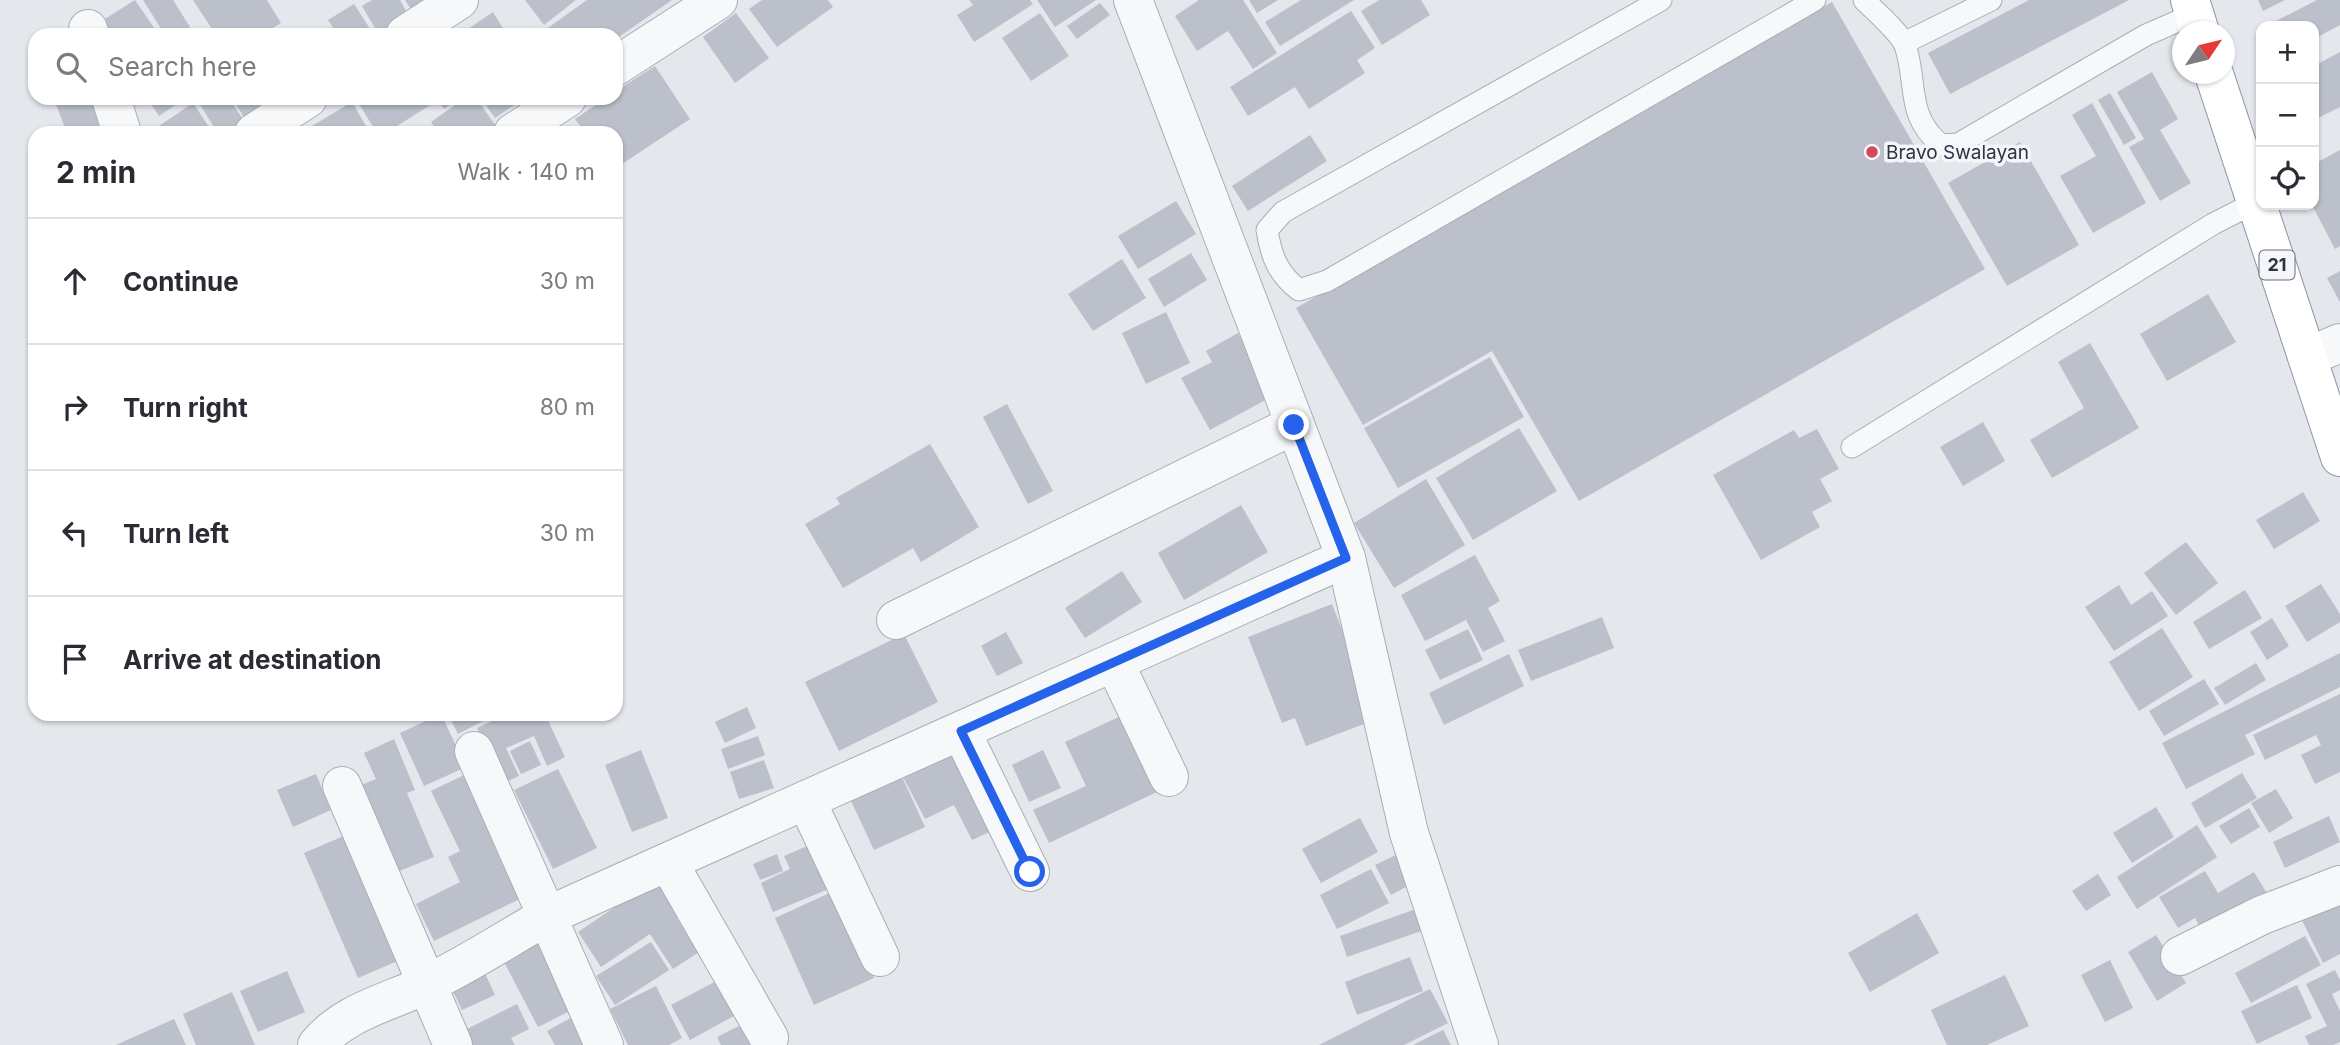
<!DOCTYPE html>
<meta charset="utf-8">
<style>
body{margin:0;font-family:Inter,sans-serif;background:#f2f2f3;color:#2b2b33}
.controls{position:absolute;right:21px;top:21px;display:grid;overflow:hidden;border-radius:14px;box-shadow:0 2px 5px #0004}
.controls button{width:63px;height:63px;display:grid;place-items:center;padding:0;border:0;border-bottom:2px solid #e1e1e2;background:#fff;color:#2b2b33;font:35px sans-serif}
.compass{position:absolute;left:2172px;top:21px;width:63px;height:63px;border-radius:50%;background:#fff;box-shadow:0 2px 5px #0004;rotate:55deg}
.stop{position:absolute;width:21px;height:21px;margin:-16px;border:5px solid #2563eb;border-radius:50%;background:#fff}
.stop.end{background:#2563eb;border-color:#fff;box-shadow:0 2px 7px #0008}
.list{margin:0;padding:0;list-style:none}
h2{display:flex;justify-content:space-between;align-items:center;height:91px;margin:0;padding:0 28px;font-size:30px}
h2 small{font-size:23px;font-weight:400;color:#7c7c81}
.list li{display:grid;grid-template-columns:46px 1fr auto;gap:21px;align-items:center;box-sizing:border-box;height:126px;padding:0 28px;border-top:2px solid #e1e1e2}
.list b{display:block;font-size:26px;white-space:nowrap}
.list em{font-size:23px;font-style:normal;color:#7c7c81}
.icon{flex:none;width:38px;height:38px;fill:none;stroke:currentColor;stroke-width:2;stroke-linecap:round;stroke-linejoin:round}
.map{position:relative;flex:none;width:2340px;height:1045px;overflow:hidden}
.search{position:absolute;background:#fff;box-shadow:0 2px 5px #0004;left:28px;top:28px;width:595px;height:77px;display:flex;align-items:center;gap:18px;box-sizing:border-box;padding:0 24px;border-radius:21px;color:#7c7c81;font-size:26px}
.panel{position:absolute;background:#fff;box-shadow:0 2px 5px #0004;left:28px;top:126px;width:595px;height:595px;border-radius:21px}
.map>svg:first-child{display:block}
.building{fill:#bbc0ca}
.lines{fill:none;stroke-linecap:round;stroke-linejoin:round}
.lane-casing{stroke:#a9aeb7;stroke-width:23}
.street-casing{stroke:#a9aeb7;stroke-width:40}
.highway-casing{stroke:#8b94a3;stroke-width:40}
.lane{stroke:#f7f8fa;stroke-width:21}
.street{stroke:#f7f8fa;stroke-width:38}
.highway{stroke:#fff;stroke-width:38}
.route{stroke:#2563eb;stroke-width:9}
.poi-dot{fill:#d1495b;stroke:#f4f6f9;stroke-width:2.5}
.labels{text-anchor:middle;stroke-width:7;stroke-linejoin:round;paint-order:stroke}
.shield{fill:#f4f6f9;stroke:#676e7b;stroke-width:2}
.shield-label{font-size:18px;font-weight:bold;fill:#2b3445}
.poi-label{font-size:19px;fill:#2b3445;stroke:#f4f6f9;text-anchor:start}
</style>
<div class="map">
<svg width="2340" height="1045" viewBox="0 0 2340 1045">
<rect width="100%" height="100%" fill="#e4e7ec"/>
<!-- building -->
<g class="building">
<polygon points="135,0 159,35 109,35 100,22"/>
<polygon points="143,0 173,0 190,27 177,35 165,35"/>
<polygon points="193,0 267,0 281,23 262,35 216,35"/>
<polygon points="372,0 400,0 408,15 378,33 362,6"/>
<polygon points="405,0 434,0 414,14"/>
<polygon points="525,0 576,0 544,25"/>
<polygon points="587,0 672,0 616,39 616,35 538,35"/>
<polygon points="762,0 828,0 833,7 777,47 749,9"/>
<polygon points="969,0 1030,0 1033,4 974,42 957,15 973,5"/>
<polygon points="1037,0 1096,0 1055,27"/>
<polygon points="1199,0 1243,0 1277,53 1253,69 1228,31 1197,51 1175,16"/>
<polygon points="1249,0 1278,0 1257,13"/>
<polygon points="1301,0 1354,0 1280,46 1265,22"/>
<polygon points="1379,0 1421,0 1430,15 1382,45 1361,11"/>
<polygon points="2029,0 2129,0 1950,94 1928,53"/>
<polygon points="2258,0 2285,0 2263,11"/>
<polygon points="2317,0 2340,0 2340,25 2314,39 2314,26 2279,26 2276,21"/>
<polygon points="1832,2 1985,269 1579,501 1492,351 1363,425 1296,308"/>
<polygon points="1100,3 1110,15 1077,39 1067,26"/>
<polygon points="354,4 374,35 338,35 328,20"/>
<polygon points="1351,11 1375,48 1357,60 1365,73 1309,109 1295,87 1248,116 1230,87"/>
<polygon points="493,12 507,35 459,35"/>
<polygon points="736,13 769,58 735,83 703,37"/>
<polygon points="1040,13 1069,56 1031,81 1002,38"/>
<polygon points="2340,52 2340,107 2314,120 2314,66"/>
<polygon points="35,55 35,69 28,59"/>
<polygon points="655,66 690,119 616,168 616,133 572,133 581,127 575,119 606,98 616,98 616,91"/>
<polygon points="2152,72 2178,119 2160,130 2191,183 2160,201 2129,147 2144,139 2117,92"/>
<polygon points="2110,93 2136,138 2124,145 2098,100"/>
<polygon points="65,98 98,98 112,133 67,133 55,102"/>
<polygon points="147,98 186,98 159,116"/>
<polygon points="200,98 229,98 248,127 239,133 218,133 197,100"/>
<polygon points="232,98 266,98 273,108 248,124"/>
<polygon points="369,98 432,98 435,102 386,133 377,133 359,104"/>
<polygon points="436,98 460,98 444,109"/>
<polygon points="465,98 476,98 496,126 486,133 439,133 431,122"/>
<polygon points="481,98 525,98 495,118"/>
<polygon points="352,102 370,133 316,133 312,126"/>
<polygon points="193,103 213,133 155,133 153,130"/>
<polygon points="2092,103 2146,203 2093,233 2060,176 2096,156 2072,115"/>
<polygon points="1310,135 1327,161 1248,211 1232,186"/>
<polygon points="2020,142 2079,245 2007,286 1948,183"/>
<polygon points="2340,150 2340,246 2335,249 2312,205 2316,202 2314,164"/>
<polygon points="1176,201 1196,234 1138,269 1118,236"/>
<polygon points="1191,253 1207,280 1164,307 1148,279"/>
<polygon points="1122,259 1146,298 1093,331 1068,294"/>
<polygon points="2340,271 2340,302 2327,278"/>
<polygon points="2208,294 2236,342 2167,381 2140,334"/>
<polygon points="1166,312 1190,363 1146,384 1122,333"/>
<polygon points="1238,333 1273,396 1210,430 1181,378 1212,362 1206,351"/>
<polygon points="2090,343 2139,428 2052,478 2030,440 2084,408 2058,362"/>
<polygon points="1490,357 1524,417 1398,488 1364,428"/>
<polygon points="1007,404 1053,491 1028,504 983,417"/>
<polygon points="1983,422 2005,461 1963,486 1940,447"/>
<polygon points="1519,428 1557,491 1473,540 1436,478"/>
<polygon points="1817,429 1839,469 1820,479 1832,501 1812,512 1820,527 1761,560 1713,475 1794,430 1799,438"/>
<polygon points="930,444 979,527 921,562 913,548 843,588 805,524 840,504 836,498"/>
<polygon points="1426,479 1465,545 1394,588 1354,523"/>
<polygon points="2303,492 2320,521 2274,549 2256,520"/>
<polygon points="1241,505 1268,552 1184,600 1158,553"/>
<polygon points="2186,542 2218,583 2176,615 2144,573"/>
<polygon points="1475,555 1500,601 1488,608 1505,641 1483,652 1466,620 1425,641 1401,595"/>
<polygon points="1122,571 1142,602 1085,638 1065,608"/>
<polygon points="2321,584 2340,614 2340,622 2307,642 2285,606"/>
<polygon points="2119,585 2131,605 2152,591 2168,616 2114,651 2085,607"/>
<polygon points="2245,590 2262,618 2209,649 2193,622"/>
<polygon points="1332,604 1377,719 1306,746 1295,718 1282,723 1248,637"/>
<polygon points="1602,617 1614,648 1531,681 1518,650"/>
<polygon points="2272,618 2289,646 2267,660 2250,632"/>
<polygon points="2162,628 2193,677 2139,711 2109,662"/>
<polygon points="1468,629 1483,660 1440,680 1425,650"/>
<polygon points="1006,632 1023,663 997,676 981,646"/>
<polygon points="904,634 938,702 839,751 805,682"/>
<polygon points="2340,653 2340,687 2245,735 2255,754 2186,789 2162,743"/>
<polygon points="1509,654 1524,686 1444,725 1429,693"/>
<polygon points="2256,663 2266,680 2225,705 2214,688"/>
<polygon points="2204,679 2219,704 2164,736 2149,711"/>
<polygon points="2340,694 2340,772 2315,784 2301,755 2321,745 2316,735 2265,760 2253,735"/>
<polygon points="747,707 756,728 725,743 715,722"/>
<polygon points="441,714 466,767 424,786 400,733"/>
<polygon points="448,714 487,714 489,718 458,734"/>
<polygon points="507,714 545,714 565,757 547,766 534,736 506,748 519,776 502,784 477,728"/>
<polygon points="1123,715 1159,791 1049,843 1033,810 1086,786 1065,742"/>
<polygon points="758,736 765,755 728,769 721,749"/>
<polygon points="394,739 415,790 407,793 434,857 397,872 354,788 376,779 364,753"/>
<polygon points="530,741 541,765 521,774 510,751"/>
<polygon points="958,747 998,828 972,840 954,805 925,819 902,775"/>
<polygon points="641,750 668,818 632,832 605,765"/>
<polygon points="1043,750 1061,788 1029,802 1012,765"/>
<polygon points="764,760 774,788 739,799 730,772"/>
<polygon points="558,769 597,848 553,869 514,790"/>
<polygon points="2242,773 2257,798 2205,828 2191,803"/>
<polygon points="316,774 331,810 293,827 277,790"/>
<polygon points="464,775 524,897 434,941 416,904 460,882 448,857 460,851 431,791"/>
<polygon points="902,777 925,827 874,850 851,801"/>
<polygon points="2276,789 2293,818 2269,833 2251,803"/>
<polygon points="2156,807 2174,837 2132,863 2113,833"/>
<polygon points="2249,808 2260,827 2231,844 2219,826"/>
<polygon points="2329,816 2340,842 2285,868 2273,842"/>
<polygon points="1360,818 1378,852 1321,883 1302,849"/>
<polygon points="2197,825 2217,857 2137,909 2117,877"/>
<polygon points="346,835 400,960 358,978 304,853"/>
<polygon points="812,844 831,888 773,912 761,883 790,869 784,856"/>
<polygon points="1402,852 1417,881 1391,895 1375,865"/>
<polygon points="777,854 783,871 760,880 753,864"/>
<polygon points="1371,869 1389,903 1337,929 1320,895"/>
<polygon points="2205,871 2218,893 2254,872 2271,900 2206,937 2195,918 2178,928 2159,897"/>
<polygon points="667,872 692,909 677,919 699,952 673,969 650,934 601,967 578,932"/>
<polygon points="2098,874 2111,895 2086,911 2072,891"/>
<polygon points="834,891 874,978 814,1005 775,918"/>
<polygon points="2340,900 2340,954 2323,963 2297,910"/>
<polygon points="1416,909 1424,930 1347,957 1340,936"/>
<polygon points="1917,913 1939,953 1870,992 1848,953"/>
<polygon points="2156,935 2186,983 2157,1001 2128,952"/>
<polygon points="2305,936 2321,965 2251,1003 2235,973"/>
<polygon points="537,939 574,1009 538,1027 502,958"/>
<polygon points="651,942 669,970 615,1005 596,976"/>
<polygon points="1410,957 1423,991 1357,1015 1345,982"/>
<polygon points="2110,960 2133,1008 2105,1022 2081,975"/>
<polygon points="482,967 495,995 462,1010 449,983"/>
<polygon points="2335,970 2340,980 2340,990 2332,994 2340,1011 2340,1042 2333,1045 2309,1045 2305,1036 2327,1026 2306,984"/>
<polygon points="287,971 305,1012 258,1032 240,991"/>
<polygon points="2005,975 2029,1026 1987,1045 1947,1045 1931,1010"/>
<polygon points="724,977 743,1011 690,1040 671,1005"/>
<polygon points="2297,985 2312,1018 2257,1044 2241,1011"/>
<polygon points="656,986 682,1038 669,1045 628,1045 610,1009"/>
<polygon points="1430,989 1448,1023 1404,1045 1319,1045"/>
<polygon points="232,992 255,1045 196,1045 183,1014"/>
<polygon points="517,1004 529,1029 511,1038 515,1045 470,1045 463,1031"/>
<polygon points="574,1016 591,1045 555,1045 547,1031"/>
<polygon points="174,1019 186,1045 116,1045"/>
<polygon points="753,1019 767,1045 721,1045 717,1037"/>
<polygon points="1443,1030 1451,1045 1413,1045"/>
</g>
<g class="lines">
<!-- lane casing -->
<g class="lane-casing">
<g id="lane">
<path d="M1661,0l-378,212 -16,18c4,26 11,44 32,60l28,-9 488,-281"/>
<path d="M1864,0c10,10 36,33 41,45 13,38 0,70 36,100l17,-1 188,-109 48,-21"/>
<polyline points="1904,43 1991,0"/>
<polyline points="1852,447 2213,224 2256,202"/>
</g>
</g>
<!-- street casing -->
<g class="street-casing">
<g id="street">
<polyline points="1133,0 1346,558 1409,833 1479,1045"/>
<polyline points="88,29 90,35"/>
<polyline points="405,35 459,0"/>
<polyline points="616,66 718,0"/>
<polyline points="111,98 122,133"/>
<polyline points="254,133 308,98"/>
<polyline points="513,133 567,98"/>
<polyline points="2307,357 2340,343"/>
<polyline points="896,620 1294,425"/>
<polyline points="1114,662 1169,777"/>
<polyline points="961,731 1030,872"/>
<polyline points="474,751 604,1045"/>
<polyline points="342,786 453,1045"/>
<polyline points="806,800 880,957"/>
<polyline points="668,862 769,1038"/>
<polyline points="2180,956 2262,915 2340,885"/>
<path d="M317,1045c29,-35 74,-43 112,-62 41,-20 79,-45 118,-67l799,-358"/>
</g>
</g>
<!-- highway casing -->
<g class="highway-casing">
<g id="highway">
<polyline points="2190,0 2200,32"/>
<polyline points="2214,74 2340,457"/>
</g>
</g>
<!-- lane -->
<use href="#lane" class="lane"/>
<!-- street -->
<use href="#street" class="street"/>
<!-- highway -->
<use href="#highway" class="highway"/>
</g>
<g class="lines">
<!-- route -->
<polyline class="route" points="1030,872 961,731 1346,558 1294,425"/>
</g>
<!-- markers -->
<circle class="poi-dot" cx="1872" cy="152" r="7"/>
<g class="labels">
<!-- shield labels -->
<rect class="shield" x="2259.5" y="250.5" width="35" height="29" rx="5"/>
<g class="shield-label">
<text x="2277" y="271">21</text>
</g>
<!-- poi labels -->
<g class="poi-label">
<text x="1886" y="159">Bravo Swalayan</text>
</g>
</g>
</svg>
<div class="controls">
<button>+</button>
<button>−</button>
<button><svg class="icon" aria-label="locate" viewBox="0 0 24 24"><circle cx="12" cy="12" r="6"/><path d="M12 2v4M12 18v4M2 12h4M18 12h4"/></svg></button>
</div>
<svg class="compass" viewBox="-18 -18 36 36"><path d="M0-13l5 13h-10z" fill="#e53935"/><path d="M0 13l5-13h-10z" fill="#7c7c81"/></svg>
<div class="stop" style="left:1030px;top:872px"></div>
<div class="stop end" style="left:1294px;top:425px"></div>
<div class="search"><svg class="icon" aria-label="search" viewBox="0 0 24 24"><circle cx="10" cy="10" r="6"/><path d="M15 15l6 6"/></svg>Search here</div>
<section class="panel">
<h2>2 min<small>Walk · 140 m</small></h2>
<ul class="list">
<li><svg class="icon" aria-label="ahead" viewBox="0 0 24 24"><path d="M12 20V5M6 11l6-6 6 6"/></svg><div><b>Continue</b></div><em>30 m</em></li>
<li><svg class="icon" aria-label="right" viewBox="0 0 24 24"><path d="M7 20v-9h11M14 6l5 5-5 5"/></svg><div><b>Turn right</b></div><em>80 m</em></li>
<li><svg class="icon" aria-label="left" viewBox="0 0 24 24"><path d="M17 20v-9H6M10 6l-5 5 5 5"/></svg><div><b>Turn left</b></div><em>30 m</em></li>
<li><svg class="icon" aria-label="arrive" viewBox="0 0 24 24"><path d="M6 21V4h12l-3 4 3 4H6"/></svg><div><b>Arrive at destination</b></div></li>
</ul>
</section>
</div>
